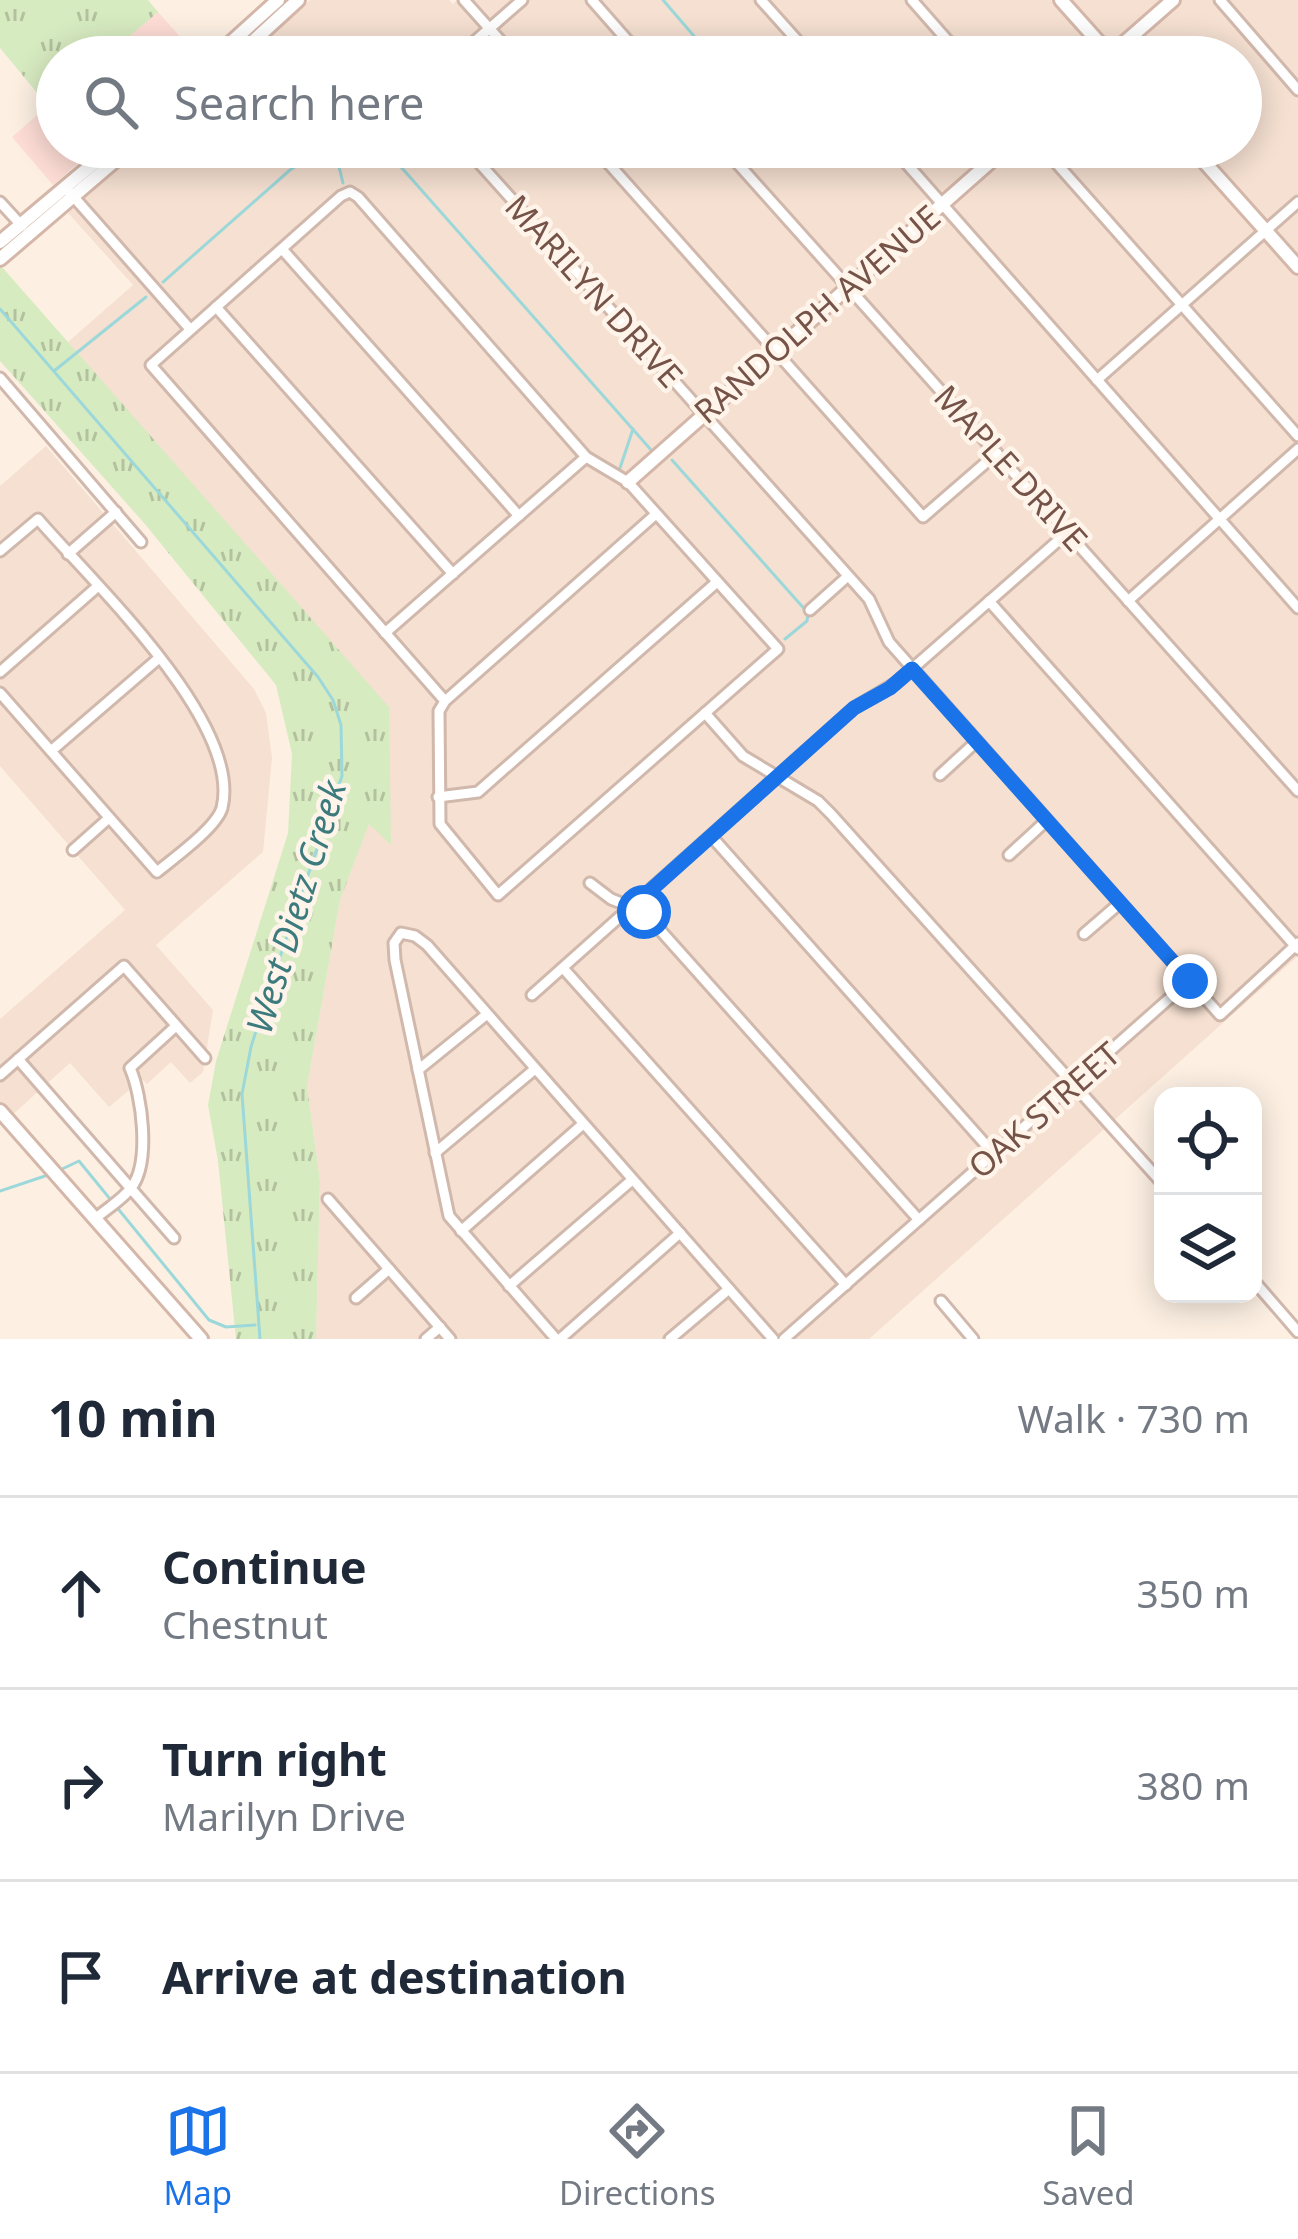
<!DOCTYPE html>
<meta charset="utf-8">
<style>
body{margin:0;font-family:"Noto Sans",sans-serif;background:#f6f6f7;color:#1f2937}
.controls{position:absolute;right:36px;bottom:36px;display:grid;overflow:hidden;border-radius:24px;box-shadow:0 6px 30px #0003}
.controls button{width:108px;height:108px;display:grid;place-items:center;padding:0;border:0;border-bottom:3px solid #e0e1e3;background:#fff;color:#1f2937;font:60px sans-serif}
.stop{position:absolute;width:36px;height:36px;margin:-27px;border:9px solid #1a73e8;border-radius:50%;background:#fff}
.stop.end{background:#1a73e8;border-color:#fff;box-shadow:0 3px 12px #0008}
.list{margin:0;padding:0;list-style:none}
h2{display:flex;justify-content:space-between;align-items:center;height:156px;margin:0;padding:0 48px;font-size:51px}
h2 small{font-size:39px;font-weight:400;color:#747a83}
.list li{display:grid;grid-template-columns:78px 1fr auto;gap:36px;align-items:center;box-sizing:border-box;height:192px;padding:0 48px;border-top:3px solid #e0e1e3}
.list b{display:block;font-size:45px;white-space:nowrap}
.list p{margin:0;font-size:39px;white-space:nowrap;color:#747a83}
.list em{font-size:39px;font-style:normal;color:#747a83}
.icon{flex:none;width:66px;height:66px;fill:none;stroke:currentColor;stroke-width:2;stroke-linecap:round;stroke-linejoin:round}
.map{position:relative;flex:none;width:1298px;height:1339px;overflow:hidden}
.search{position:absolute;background:#fff;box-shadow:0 6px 30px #0003;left:36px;right:36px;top:36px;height:132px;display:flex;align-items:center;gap:30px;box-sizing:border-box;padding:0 42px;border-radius:66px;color:#747a83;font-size:45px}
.sheet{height:732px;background:#fff}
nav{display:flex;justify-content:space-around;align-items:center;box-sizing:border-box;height:168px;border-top:3px solid #e0e1e3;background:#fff;font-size:33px;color:#747a83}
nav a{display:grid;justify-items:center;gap:6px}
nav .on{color:#1a73e8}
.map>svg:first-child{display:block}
.residential{fill:#f5e0d1}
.commercial{fill:#feddd6}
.grass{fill:url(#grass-tufts)}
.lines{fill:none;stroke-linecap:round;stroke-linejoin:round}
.stream{stroke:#9cd8da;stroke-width:3}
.street-casing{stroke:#d1b8ac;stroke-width:15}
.secondary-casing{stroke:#d4b7a9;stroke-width:18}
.street{stroke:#fff;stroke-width:9}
.secondary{stroke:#fff;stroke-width:12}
.route{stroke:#1a73e8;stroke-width:15}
.labels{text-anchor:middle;stroke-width:9;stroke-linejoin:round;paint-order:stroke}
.street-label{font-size:33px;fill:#765348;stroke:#fff4ea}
.water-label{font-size:36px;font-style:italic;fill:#3b7a7d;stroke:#fff4ea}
</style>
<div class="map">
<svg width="1298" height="1339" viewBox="0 0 1298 1339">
<defs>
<pattern id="grass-tufts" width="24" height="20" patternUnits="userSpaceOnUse" patternTransform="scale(3)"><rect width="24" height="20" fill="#d7ebc1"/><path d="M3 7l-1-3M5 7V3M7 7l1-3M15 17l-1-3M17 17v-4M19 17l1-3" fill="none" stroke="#b3c19f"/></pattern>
</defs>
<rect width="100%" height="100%" fill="#fdf0e3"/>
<!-- residential -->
<g class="residential">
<polygon points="310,0 449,0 453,4 457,0 1298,0 1298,956 869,1339 316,1339 320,1180 307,1087 340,900 369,823 390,844 68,342 133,285 68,213 143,147 1241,147 1241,57 246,57"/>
<polygon points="46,446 254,689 266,713 272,758 263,852 156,945 213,1010 203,1072 190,1083 171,1062 147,1084 143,1080 134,1086 109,1107 70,1063 11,1116 0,1103 0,1019 125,910 0,766 0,486"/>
</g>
<!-- commercial -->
<g class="commercial">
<polygon points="158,12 198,57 105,57"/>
<polygon points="57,98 57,147 96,147 53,185 12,137"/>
</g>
<!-- grass -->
<g class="grass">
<polygon points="0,0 148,0 158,12 105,57 57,57 57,98 48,106 0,48"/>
<polygon points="0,259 2,267 389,707 391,845 369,824 340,900 307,1087 320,1180 316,1339 236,1339 218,1161 208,1105 216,1061 288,833 292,754 276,685 144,523 0,361"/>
</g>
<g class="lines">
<!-- stream -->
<g class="stream">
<polyline points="663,0 712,57"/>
<polyline points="334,147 343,183"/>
<polyline points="378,147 386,150 652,451"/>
<polyline points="615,149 618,147"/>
<polyline points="163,282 290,170 324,147"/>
<polyline points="0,309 318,677 333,700 341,725 342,776 272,980 251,1047 242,1094 260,1339"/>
<polyline points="54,371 146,297"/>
<polyline points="672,460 808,613 807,621 785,639"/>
<polyline points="619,471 633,429"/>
<polyline points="60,1170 79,1161 209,1320 226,1327 255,1325"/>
<polyline points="0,1191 48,1175"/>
</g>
<!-- street casing -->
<g class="street-casing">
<g id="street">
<polyline points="464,0 515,57"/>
<polyline points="592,0 642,57"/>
<polyline points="761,0 812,57"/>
<polyline points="912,0 962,57"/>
<polyline points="1220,0 1298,90"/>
<polyline points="457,57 522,0"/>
<polyline points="465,147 869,599 889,642 1220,1015 1298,943"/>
<polyline points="594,147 923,517 997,453"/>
<polyline points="723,147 1298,791"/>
<polyline points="892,147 1298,608"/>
<polyline points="1042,147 1298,436"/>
<polyline points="65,187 190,329"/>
<polyline points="0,202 22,226"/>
<polyline points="282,249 519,516"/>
<polyline points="216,307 453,574"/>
<polyline points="0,378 141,542"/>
<polyline points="1097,380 1298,202"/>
<path d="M0,551l38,-32c52,61 205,203 184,289 -6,20 -48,50 -65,64l-157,-179"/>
<polyline points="68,554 116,512"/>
<polyline points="989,601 1298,949"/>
<polyline points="1128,601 1298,449"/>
<polyline points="810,610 848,576"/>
<polyline points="385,633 586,457"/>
<polyline points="0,672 97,587"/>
<polyline points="445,701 151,365 341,196 350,192 358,197 586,457 628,482 778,649 498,895 440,824 439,711 445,701 656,514"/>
<polyline points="705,713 743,756 818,801 831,814 1163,1184"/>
<polyline points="51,751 159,658"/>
<polyline points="940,775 976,742"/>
<polyline points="438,797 478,792 717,582"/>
<polyline points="712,837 994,1154"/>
<polyline points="73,850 109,818"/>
<polyline points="1009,855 1046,821"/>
<polyline points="590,883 611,899 644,912 919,1220"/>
<polyline points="1084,934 1120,903"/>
<polyline points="563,968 846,1285"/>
<polyline points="532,995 854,708 896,683 1068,532"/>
<polyline points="18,1059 174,1238"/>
<polyline points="418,1070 486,1015"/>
<polyline points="0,1075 124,966 205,1058"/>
<polyline points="435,1153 535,1069"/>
<polyline points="328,1199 450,1339"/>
<path d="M95,1219c11,-10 27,-19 36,-31 20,-25 11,-93 -1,-120l46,-42"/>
<polyline points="461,1231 583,1124"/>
<polyline points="1253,1280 1298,1332"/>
<polyline points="509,1286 632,1180"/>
<polyline points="356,1298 389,1269"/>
<polyline points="941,1301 973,1339"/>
<polyline points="426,1339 440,1327"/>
<polyline points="556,1339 449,1216 395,960 394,943 401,933 415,936 427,945 773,1339"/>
<polyline points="560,1339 680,1233"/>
<polyline points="670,1339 729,1289"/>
<polyline points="784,1339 1189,981"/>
</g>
</g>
<!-- secondary casing -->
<g class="secondary-casing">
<g id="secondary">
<polyline points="1061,0 1112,57"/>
<polyline points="215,57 278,0"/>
<polyline points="236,57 298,0"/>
<polyline points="1108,57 1173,0"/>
<polyline points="1191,147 1298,267"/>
<polyline points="0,242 113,147"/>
<polyline points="0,259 131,147"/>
<polyline points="628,482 1007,147"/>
<polyline points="0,1111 201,1339"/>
</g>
</g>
<!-- street -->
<use href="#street" class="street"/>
<!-- secondary -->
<use href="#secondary" class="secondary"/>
</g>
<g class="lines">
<!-- route -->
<polyline class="route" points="644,912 633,906 854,708 890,688 912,669 1190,981"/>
</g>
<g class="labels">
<!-- street labels -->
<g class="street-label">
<text transform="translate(594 291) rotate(48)" y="12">MARILYN DRIVE</text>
<text transform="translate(817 314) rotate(-41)" y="12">RANDOLPH AVENUE</text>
<text transform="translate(1011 468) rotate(48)" y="12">MAPLE DRIVE</text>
<text transform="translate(1044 1110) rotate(-41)" y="12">OAK STREET</text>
</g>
<!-- water labels -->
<g class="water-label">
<text transform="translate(296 907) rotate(-73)" y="13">West Dietz Creek</text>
</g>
</g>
</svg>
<div class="controls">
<button><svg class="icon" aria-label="locate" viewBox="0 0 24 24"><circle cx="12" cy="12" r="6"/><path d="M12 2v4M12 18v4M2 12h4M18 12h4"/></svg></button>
<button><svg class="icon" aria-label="layers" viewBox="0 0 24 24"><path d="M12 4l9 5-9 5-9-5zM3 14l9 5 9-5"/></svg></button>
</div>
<div class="stop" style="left:644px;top:912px"></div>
<div class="stop end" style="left:1190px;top:981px"></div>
<div class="search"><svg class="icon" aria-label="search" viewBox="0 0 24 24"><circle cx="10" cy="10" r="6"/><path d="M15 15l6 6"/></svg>Search here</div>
</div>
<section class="sheet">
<h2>10 min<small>Walk · 730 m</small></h2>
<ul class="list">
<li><svg class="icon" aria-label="ahead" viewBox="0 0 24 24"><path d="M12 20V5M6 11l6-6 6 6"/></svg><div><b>Continue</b><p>Chestnut</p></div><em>350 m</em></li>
<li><svg class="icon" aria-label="right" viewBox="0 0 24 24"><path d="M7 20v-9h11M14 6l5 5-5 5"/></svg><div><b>Turn right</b><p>Marilyn Drive</p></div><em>380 m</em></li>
<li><svg class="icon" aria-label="arrive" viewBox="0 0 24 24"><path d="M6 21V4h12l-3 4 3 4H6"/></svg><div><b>Arrive at destination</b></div></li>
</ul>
</section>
<nav>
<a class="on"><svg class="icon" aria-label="map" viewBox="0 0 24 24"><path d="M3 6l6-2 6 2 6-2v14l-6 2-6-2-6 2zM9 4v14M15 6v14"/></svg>Map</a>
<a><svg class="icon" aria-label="directions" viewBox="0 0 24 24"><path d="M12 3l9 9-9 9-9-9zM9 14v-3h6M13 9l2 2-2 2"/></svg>Directions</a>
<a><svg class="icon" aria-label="saved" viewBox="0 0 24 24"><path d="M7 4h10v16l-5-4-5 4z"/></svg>Saved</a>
</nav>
